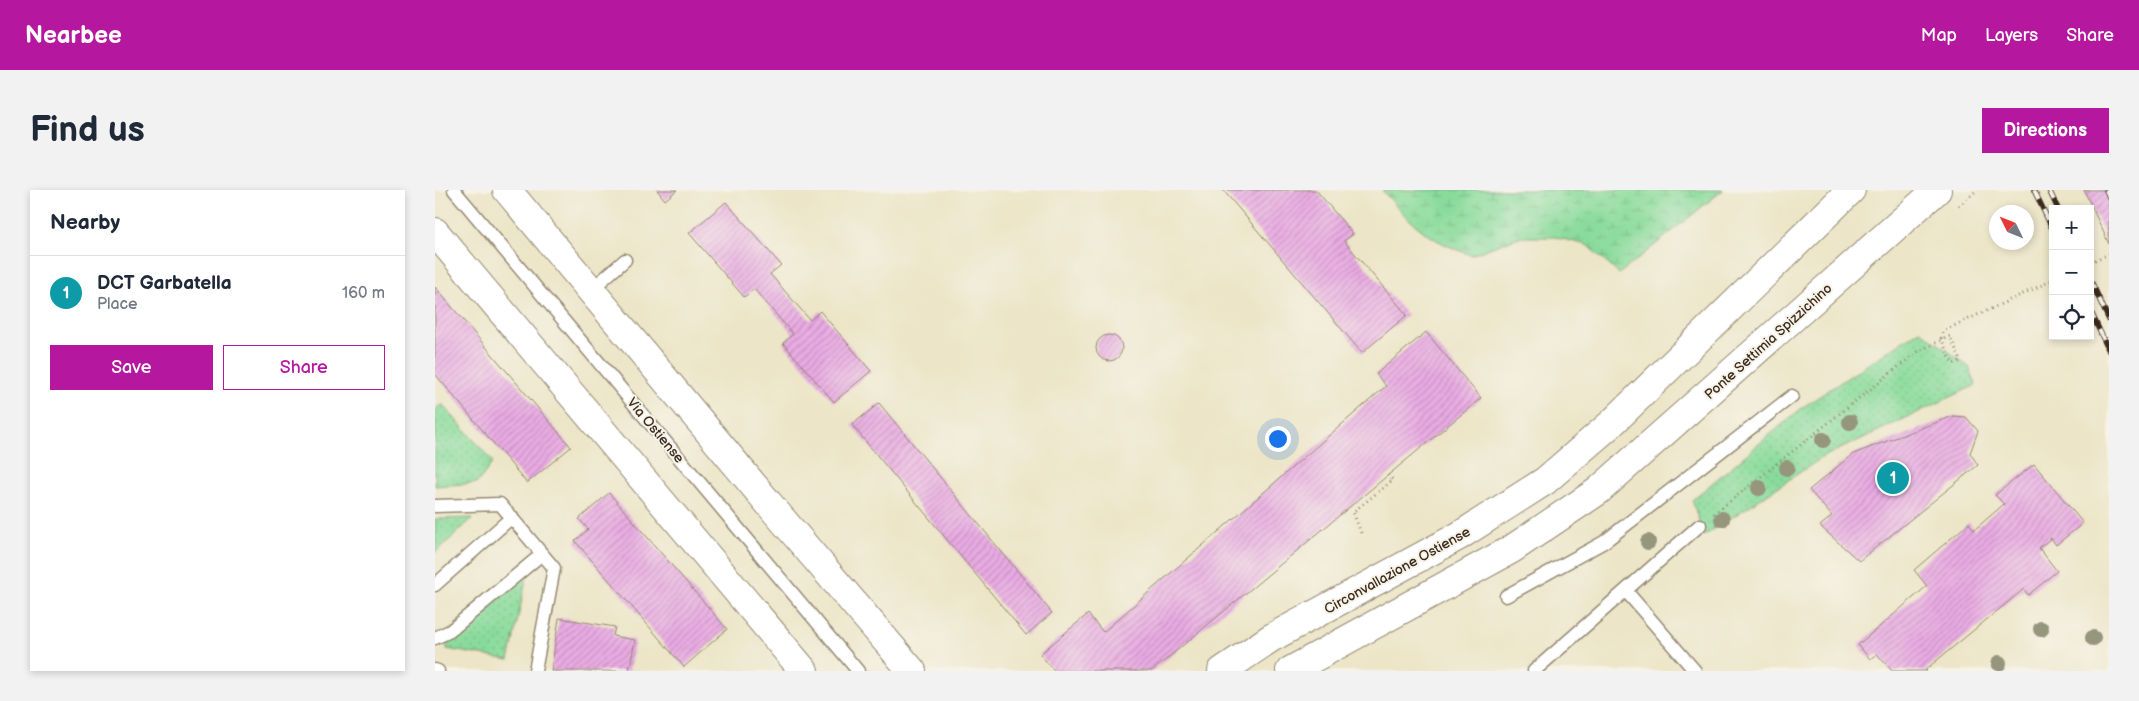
<!DOCTYPE html>
<meta charset="utf-8">
<style>
body{margin:0;font-family:"Balsamiq Sans",sans-serif;background:#f2f2f3;color:#1f2937}
.controls{position:absolute;right:15px;top:15px;display:grid;overflow:hidden;border-radius:0px;box-shadow:0 2px 8px #0003}
.controls button{width:45px;height:45px;display:grid;place-items:center;padding:0;border:0;border-bottom:1px solid #e0e1e3;background:#fff;color:#1f2937;font:25px sans-serif}
.compass{position:absolute;left:1554px;top:15px;width:45px;height:45px;border-radius:50%;background:#fff;box-shadow:0 2px 8px #0003;rotate:313deg}
.you{position:absolute;left:842px;top:248px;width:18px;height:18px;margin:-12px;border:4px solid #fff;border-radius:50%;background:#1a73e8;box-shadow:0 0 0 8px #1a73e833}
.badge{display:grid;place-items:center;width:32px;height:32px;border-radius:50%;background:#b5179e;color:#fff;font-size:16px;font-weight:700}
.pin{position:absolute;translate:-50% -50%;border:2px solid #fff;box-shadow:0 1px 5px #0006}
.list{margin:0;padding:0;list-style:none}
h2{display:flex;justify-content:space-between;align-items:center;height:65px;margin:0;padding:0 20px;font-size:21px}
h2 small{font-size:16px;font-weight:400;color:#747a83}
.list li{display:grid;grid-template-columns:32px 1fr auto;gap:15px;align-items:center;box-sizing:border-box;height:75px;padding:0 20px;border-top:1px solid #e0e1e3}
.list b{display:block;font-size:19px;white-space:nowrap}
.list p{margin:0;font-size:16px;white-space:nowrap;color:#747a83}
.list em{font-size:16px;font-style:normal;color:#747a83}
.actions{display:flex;gap:10px;padding:15px 20px}
.actions a{flex:1;padding:11px 0;border:1px solid #b5179e;border-radius:0px;text-align:center;font-size:18px;color:#b5179e}
.actions .main{background:#b5179e;color:#fff}
.icon{flex:none;width:28px;height:28px;fill:none;stroke:currentColor;stroke-width:2;stroke-linecap:round;stroke-linejoin:round}
.map{position:relative;flex:none;width:1674px;height:481px;overflow:hidden;border-radius:0px}
header{display:flex;align-items:center;gap:30px;box-sizing:border-box;height:70px;padding:0 25px;background:#b5179e;color:#fff}
header strong{font-size:24px}
nav{display:flex;gap:28px;margin-inline-start:auto;font-size:18px}
.intro{display:flex;align-items:center;justify-content:space-between;box-sizing:border-box;height:120px;padding:0 30px}
h1{margin:0;font-size:35px}
.button{padding:12px 22px;border-radius:0px;background:#b5179e;color:#fff;font-size:18px;font-weight:700}
main{display:flex;gap:30px;padding:0 30px}
aside{flex:1;background:#fff;border-radius:0px;box-shadow:0 2px 8px #0003}
.map>svg:first-child{display:block}
.grass{fill:url(#grass-dots);stroke:#62825c}
.wetland{fill:url(#wetland-marsh);stroke:#62825c}
.building{fill:url(#building-hatch)}
.lines{fill:none;stroke-linecap:round;stroke-linejoin:round}
.service-casing{stroke:#948872;stroke-width:15}
.secondary-casing{stroke:#948872;stroke-width:30}
.path{stroke:#948872;stroke-width:3;stroke-dasharray:1 4;stroke-linecap:butt}
.service{stroke:#fff;stroke-width:12}
.secondary{stroke:#fff;stroke-width:28}
.rail-casing{stroke:#3b2a1e;stroke-width:5.5}
.rail{stroke:#f7f3e8;stroke-width:4;stroke-dasharray:11;stroke-linecap:butt}
.path-bridge{stroke:#948872;stroke-width:3;stroke-dasharray:1 4;stroke-linecap:butt}
.tree{fill:#95967b}
.labels{text-anchor:middle;stroke-width:4;stroke-linejoin:round;paint-order:stroke}
.street-label{font-size:14px;fill:#3b2a1e;stroke:#f7f3e8}
</style>
<header>
<strong>Nearbee</strong>
<nav><a>Map</a><a>Layers</a><a>Share</a></nav>
</header>
<div class="intro"><h1>Find us</h1><a class="button">Directions</a></div>
<main>
<aside>
<h2>Nearby<small></small></h2>
<ul class="list">
<li><span class="badge" style="background:#0f9aa8">1</span><div><b>DCT Garbatella</b><p>Place</p></div><em>160 m</em></li>
</ul>
<div class="actions"><a class="main">Save</a><a>Share</a></div>
</aside>
<div class="map">
<svg width="1674" height="481" viewBox="0 0 1674 481">
<defs>
<pattern id="grass-dots" width="8" height="8" patternUnits="userSpaceOnUse" patternTransform="scale(1.25)"><rect width="8" height="8" fill="#89db9b"/><path d="M2 2h.1M6 6h.1" fill="none" stroke="#77bc85" stroke-width="1.8" stroke-linecap="round"/></pattern>
<pattern id="wetland-marsh" width="20" height="14" patternUnits="userSpaceOnUse" patternTransform="scale(1.25)"><rect width="20" height="14" fill="#89db9b"/><path d="M1 5h8M5 5V1M11 12h8M15 12V8" fill="none" stroke="#77bc85"/></pattern>
<pattern id="building-hatch" width="6" height="6" patternUnits="userSpaceOnUse" patternTransform="scale(1.25)"><rect width="6" height="6" fill="#eaace4"/><path d="M-1 1l2-2M0 6l6-6M5 7l2-2" fill="none" stroke="#bf8cb8"/></pattern>
</defs>
<rect width="100%" height="100%" fill="#f7f3e8"/>
<filter id="ink" filterUnits="userSpaceOnUse"><feTurbulence type="fractalNoise" baseFrequency=".02" numOctaves="2"/><feDisplacementMap in="SourceGraphic" scale="10" xChannelSelector="R" yChannelSelector="G"/><feConvolveMatrix kernelMatrix="1 2 1 2 8 2 1 2 1" color-interpolation-filters="sRGB"/></filter>
<filter id="wash" filterUnits="userSpaceOnUse"><feTurbulence type="fractalNoise" baseFrequency=".0096" numOctaves="4" result="noise"/><feDisplacementMap in="SourceGraphic" scale="20" xChannelSelector="R" yChannelSelector="G"/><feGaussianBlur stdDeviation="1.12" result="paint"/><feColorMatrix in="noise" values="0 0 0 0 0 0 0 0 0 0 0 0 0 0 0 0 0 1.4 0 .05"/><feComposite in="paint" operator="in"/></filter>
<g filter="url(#wash)">
<rect width="100%" height="100%" fill="#ece5c7"/>
<!-- grass -->
<g class="grass">
<polygon points="1485,140 1534,177 1541,195 1388,267 1269,346 1257,310 1368,217"/>
<polygon points="7,214 58,272 42,293 0,296 0,220"/>
<polygon points="38,328 0,363 0,329"/>
<polygon points="93,381 74,470 12,459 13,447"/>
</g>
<!-- wetland -->
<path class="wetland" d="M947,0h341l-104,84 -32,-29 -32,-8h-36l-48,18c-45,-16 -58,-30 -89,-65z"/>
<g id="blocks">
<!-- building -->
<g class="building">
<polygon points="222,0 242,0 230,10"/>
<polygon points="788,0 881,0 918,44 909,51 972,125 927,163"/>
<polygon points="1649,0 1674,0 1674,54"/>
<polygon points="291,12 346,75 335,84 375,130 385,121 436,181 399,212 348,153 358,144 319,99 309,107 254,43"/>
<polygon points="0,97 136,257 92,293 0,184"/>
<polygon points="991,142 1046,208 717,481 619,481 605,464 653,424 668,442 951,196 941,184"/>
<circle cx="674" cy="158" r="13"/>
<polygon points="444,213 617,423 591,445 417,235"/>
<polygon points="1518,226 1531,227 1543,241 1535,263 1543,275 1424,371 1385,336 1397,326 1374,300 1418,264"/>
<polygon points="1599,274 1648,333 1621,355 1616,348 1604,358 1622,381 1593,405 1589,399 1490,480 1492,481 1457,481 1442,464 1435,469 1423,455 1492,396 1479,380 1534,333 1539,340 1569,314 1560,305"/>
<polygon points="174,303 292,439 249,477 140,351 153,339 144,329"/>
<polygon points="124,428 180,437 178,446 200,450 194,481 116,481"/>
</g>
</g>
</g>
<g filter="url(#ink)">
<use href="#blocks" fill-opacity="0" stroke="#948872" stroke-width="1"/>
<g class="lines">
<!-- service casing -->
<g class="service-casing">
<g id="service">
<polyline points="19,0 423,481"/>
<polyline points="156,100 190,70"/>
<polyline points="0,316 65,314 119,378 100,481"/>
<polyline points="0,395 77,327"/>
<polyline points="1191,401 1260,481"/>
<polyline points="1071,406 1169,352 1357,206"/>
<polyline points="0,448 15,441 107,364"/>
<polyline points="0,480 3,481"/>
<polyline points="1099,481 1265,335"/>
</g>
</g>
<!-- secondary casing -->
<g class="secondary-casing">
<g id="secondary">
<polyline points="72,0 340,321 477,481"/>
<polyline points="0,42 369,481"/>
<polyline points="787,481 836,448 1024,346 1110,291 1177,233 1416,0"/>
<polyline points="855,481 1077,359 1163,301 1502,0"/>
</g>
</g>
<!-- path -->
<g class="path">
<polyline points="1524,16 1542,0"/>
<polyline points="1655,72 1674,64"/>
<polyline points="1506,148 1508,141 1618,90"/>
<polyline points="1279,324 1482,162 1515,146 1526,171 1518,174 1512,162"/>
<polyline points="926,343 918,322 958,290 953,285"/>
</g>
<!-- service -->
<use href="#service" class="service"/>
<!-- secondary -->
<use href="#secondary" class="secondary"/>
<!-- rail casing -->
<g class="rail-casing">
<g id="rail">
<polyline points="1599,0 1618,40"/>
<polyline points="1614,0 1623,19"/>
<polyline points="1671,0 1674,7"/>
<polyline points="1655,89 1674,130"/>
<polyline points="1655,120 1674,161"/>
</g>
</g>
<!-- rail -->
<use href="#rail" class="rail"/>
<!-- path-bridge -->
<polyline class="path-bridge" points="1506,148 1512,162"/>
</g>
<!-- trees -->
<g class="tree">
<circle cx="1415" cy="232" r="8"/>
<circle cx="1388" cy="250" r="8"/>
<circle cx="1352" cy="278" r="8"/>
<circle cx="1324" cy="298" r="8"/>
<circle cx="1287" cy="329" r="8"/>
<circle cx="1213" cy="352" r="8"/>
<circle cx="1606" cy="439" r="8"/>
<circle cx="1658" cy="448" r="8"/>
<circle cx="1564" cy="473" r="8"/>
</g>
</g>
<g class="labels">
<!-- street labels -->
<g class="street-label">
<text transform="translate(1333 151) rotate(-42)" y="5">Ponte Settimia Spizzichino</text>
<text transform="translate(221 240) rotate(50)" y="5">Via Ostiense</text>
<text transform="translate(962 380) rotate(-29)" y="5">Circonvallazione Ostiense</text>
</g>
</g>
</svg>
<div class="controls">
<button>+</button>
<button>−</button>
<button><svg class="icon" aria-label="locate" viewBox="0 0 24 24"><circle cx="12" cy="12" r="6"/><path d="M12 2v4M12 18v4M2 12h4M18 12h4"/></svg></button>
</div>
<svg class="compass" viewBox="-18 -18 36 36"><path d="M0-13l5 13h-10z" fill="#e53935"/><path d="M0 13l5-13h-10z" fill="#747a83"/></svg>
<div class="you"></div>
<div class="pin badge" style="left:1458px;top:288px;background:#0f9aa8">1</div>
</div>
</main>
